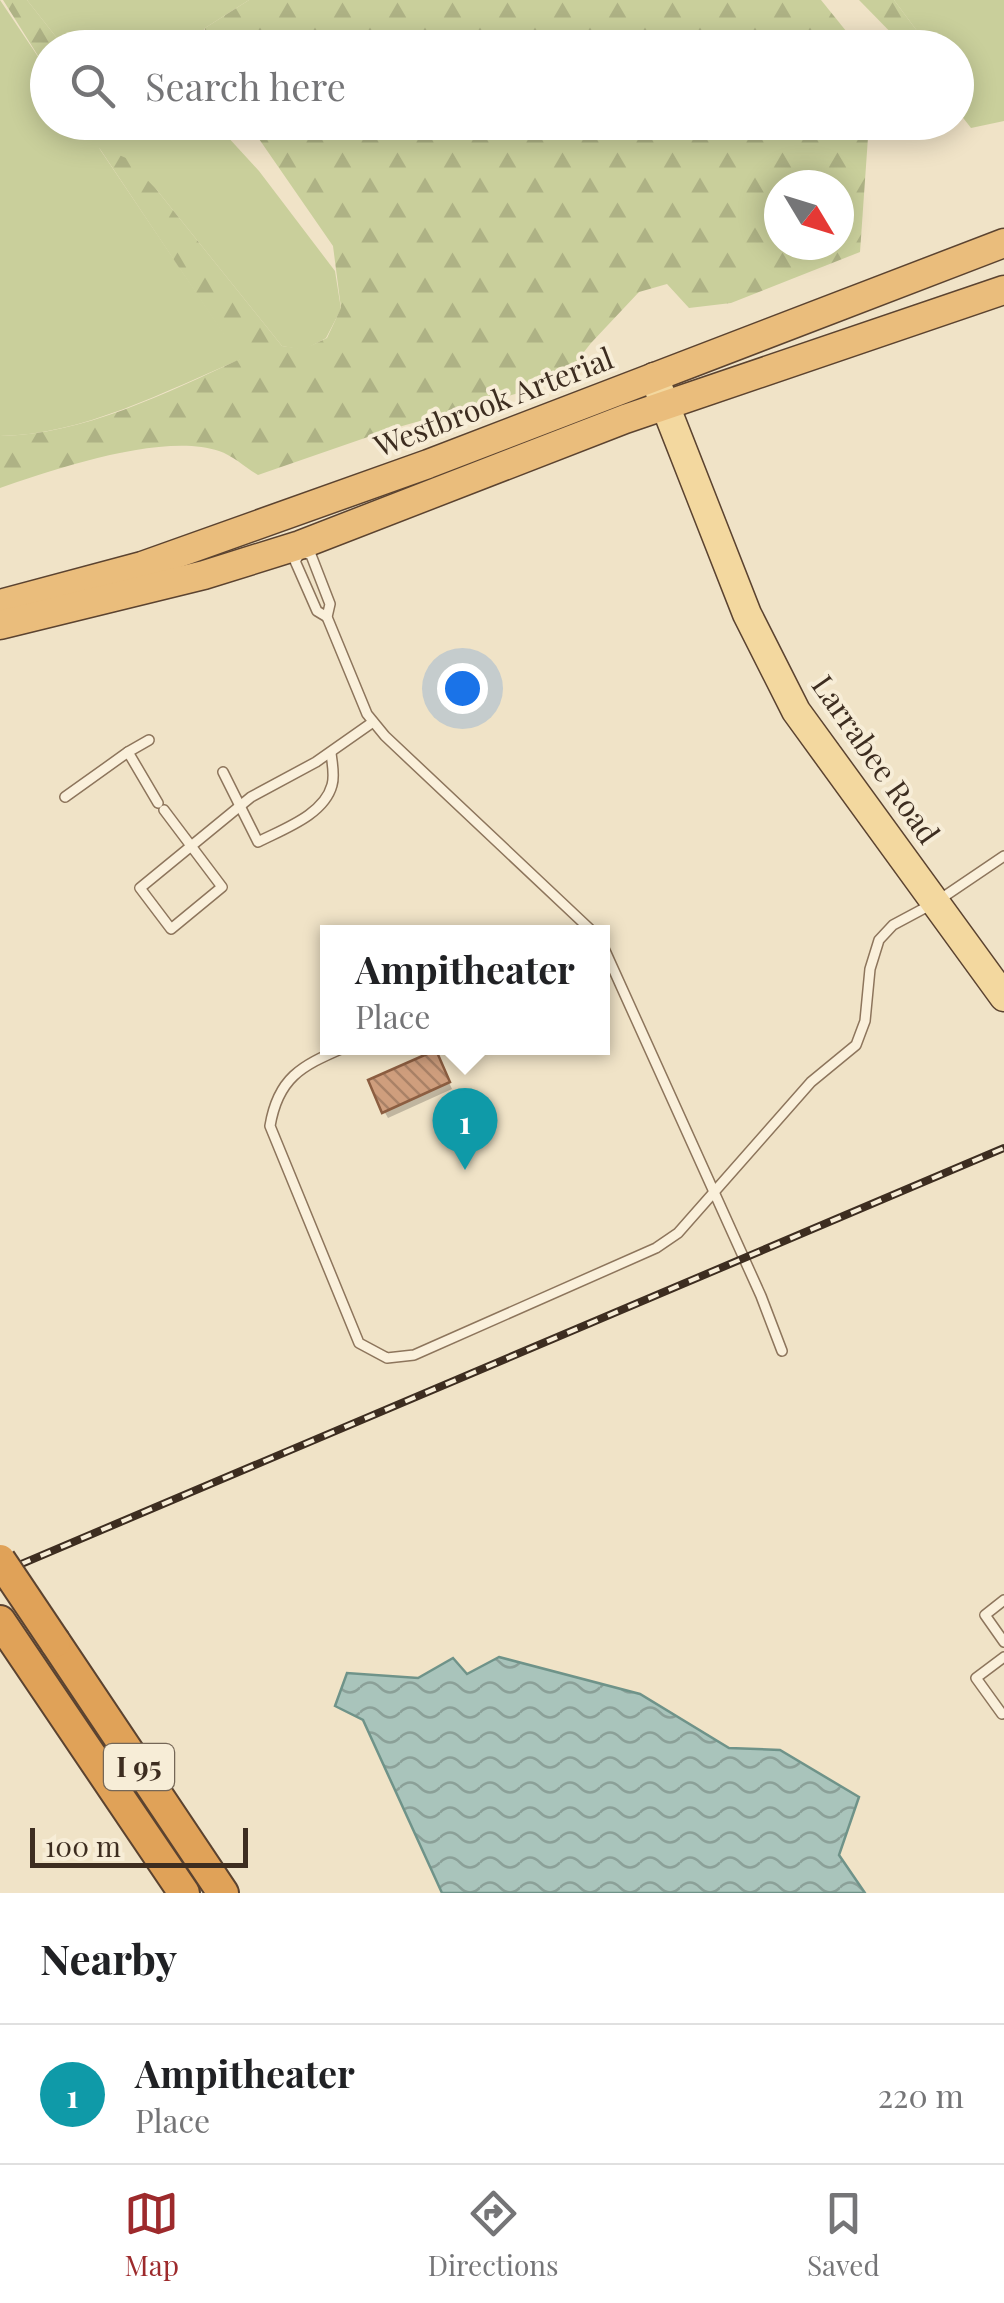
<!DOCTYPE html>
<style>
body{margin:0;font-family:"Playfair Display",serif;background:#f6f6f6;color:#202124}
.compass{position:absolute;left:764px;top:170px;width:90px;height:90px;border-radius:50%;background:#fff;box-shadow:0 5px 25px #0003;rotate:128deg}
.scale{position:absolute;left:30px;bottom:25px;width:218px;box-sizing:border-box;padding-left:10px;border:5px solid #3d2d20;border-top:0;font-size:28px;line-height:35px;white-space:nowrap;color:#3d2d20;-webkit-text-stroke:8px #f7edd7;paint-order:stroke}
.you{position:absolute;left:462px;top:688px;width:35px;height:35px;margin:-25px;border:8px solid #fff;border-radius:50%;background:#1a73e8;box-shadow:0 0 0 15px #1a73e833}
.badge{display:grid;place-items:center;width:65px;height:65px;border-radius:50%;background:#9d2a2c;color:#fff;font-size:32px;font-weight:700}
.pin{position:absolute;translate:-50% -82px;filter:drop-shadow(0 2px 5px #0008)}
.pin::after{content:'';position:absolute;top:52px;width:35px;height:30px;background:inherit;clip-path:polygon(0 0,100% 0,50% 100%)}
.popup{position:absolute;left:320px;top:925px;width:290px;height:130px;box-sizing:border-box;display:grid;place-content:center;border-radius:0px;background:#fff;filter:drop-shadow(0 2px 8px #0005);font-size:32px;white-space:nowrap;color:#757577}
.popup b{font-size:38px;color:#202124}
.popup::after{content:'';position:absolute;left:50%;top:100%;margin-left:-20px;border:20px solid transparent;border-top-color:#fff}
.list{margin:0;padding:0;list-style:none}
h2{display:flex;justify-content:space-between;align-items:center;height:130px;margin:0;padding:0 40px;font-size:42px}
h2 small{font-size:32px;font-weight:400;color:#757577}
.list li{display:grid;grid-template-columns:65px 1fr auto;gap:30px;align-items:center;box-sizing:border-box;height:140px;padding:0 40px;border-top:2px solid #e0e0e0}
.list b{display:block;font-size:38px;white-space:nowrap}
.list p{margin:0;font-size:32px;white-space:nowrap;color:#757577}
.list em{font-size:32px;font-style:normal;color:#757577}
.icon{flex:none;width:55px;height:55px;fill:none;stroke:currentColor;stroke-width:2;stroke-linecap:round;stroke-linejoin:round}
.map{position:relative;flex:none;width:1004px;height:1893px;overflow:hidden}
.search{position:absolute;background:#fff;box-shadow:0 5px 25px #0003;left:30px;right:30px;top:30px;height:110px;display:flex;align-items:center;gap:25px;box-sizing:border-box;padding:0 35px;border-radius:55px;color:#757577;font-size:38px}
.sheet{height:270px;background:#fff}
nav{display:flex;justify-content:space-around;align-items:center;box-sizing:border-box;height:140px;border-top:2px solid #e0e0e0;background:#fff;font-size:28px;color:#757577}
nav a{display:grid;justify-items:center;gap:5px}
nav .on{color:#9d2a2c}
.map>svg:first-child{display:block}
.grass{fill:#c9cf9b}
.forest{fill:url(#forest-firs);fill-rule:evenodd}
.water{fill:url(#water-waves);stroke:#6f9389;stroke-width:2.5}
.shadow{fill:#0003}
.building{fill:url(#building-back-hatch);stroke:#8c5e41;stroke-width:2.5}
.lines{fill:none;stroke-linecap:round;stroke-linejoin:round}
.service-casing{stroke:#8d755c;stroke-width:12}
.primary-casing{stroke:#5b4330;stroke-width:31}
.trunk-casing{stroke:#5b4330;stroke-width:31}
.motorway-casing{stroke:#5b4330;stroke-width:34}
.service{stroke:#faf0db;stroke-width:9}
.primary{stroke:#f3d89f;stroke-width:28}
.trunk{stroke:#eabd7c;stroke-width:28}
.motorway{stroke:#e0a258;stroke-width:30}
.rail-casing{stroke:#3d2d20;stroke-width:8}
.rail{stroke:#f7edd7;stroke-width:4;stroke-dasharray:11;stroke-linecap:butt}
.motorway-bridge-casing{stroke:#5b4330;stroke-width:34;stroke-linecap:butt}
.motorway-bridge{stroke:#e0a258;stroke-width:30}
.labels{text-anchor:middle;stroke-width:8;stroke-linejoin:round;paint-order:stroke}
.shield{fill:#f7edd7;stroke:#756757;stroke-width:2.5}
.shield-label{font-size:28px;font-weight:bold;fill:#3d2d20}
.street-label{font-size:30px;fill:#3d2d20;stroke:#f7edd7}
</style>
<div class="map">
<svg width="1004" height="1893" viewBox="0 0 1004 1893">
<defs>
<pattern id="forest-firs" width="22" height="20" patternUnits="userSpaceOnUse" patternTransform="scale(2.5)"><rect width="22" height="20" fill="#c9cf9b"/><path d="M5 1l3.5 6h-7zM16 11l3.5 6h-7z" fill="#aeb285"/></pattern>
<pattern id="water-waves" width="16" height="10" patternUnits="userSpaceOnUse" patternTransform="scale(2.5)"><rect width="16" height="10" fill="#a9c4bb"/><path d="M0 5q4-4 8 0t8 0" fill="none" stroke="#8ba098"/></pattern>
<pattern id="building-back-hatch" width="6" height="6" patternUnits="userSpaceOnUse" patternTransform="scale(2.5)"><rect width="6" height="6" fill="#cf9e7d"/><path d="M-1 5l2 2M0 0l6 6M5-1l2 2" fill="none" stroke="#a98166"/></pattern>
</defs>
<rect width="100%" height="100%" fill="#f0e3c7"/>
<!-- grass -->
<g class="grass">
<path d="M0,0l47,70 1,52 167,1 44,48 76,100 6,38 -15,29 -22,12 -22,-4 -126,-157 -57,-41 142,211c-76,32 -158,76 -241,77z"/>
<polygon points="27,0 249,0 205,28 193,48 64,47"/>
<polygon points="894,0 1004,0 1004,121 971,128 957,110 956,48 929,47"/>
</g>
<!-- forest -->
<g class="forest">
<polygon points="3,0 27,0 64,47 48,48 47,70"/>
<polygon points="249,0 821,0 859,47 202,47 205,28"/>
<polygon points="859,0 894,0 929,47 905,47"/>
<path d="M248,123h621l-9,129 -129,51 -42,5 -22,-24 -28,8 -48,51 -30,38 -173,49 -130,45c-12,-7 -26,-20 -39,-24 -55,-19 -165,18 -219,37v-52c82,-1 167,-43 240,-77l-142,-213 28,12 30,31 126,157 22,3 23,-11 14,-30 -8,-62zM779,185h60v60h-60z"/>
</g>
<!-- water -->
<polygon class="water" points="499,1657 640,1694 729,1748 780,1750 859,1797 839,1855 865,1893 442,1893 363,1720 335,1706 347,1673 418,1678 453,1658 467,1674"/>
<!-- shadow -->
<polygon class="shadow" points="438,1059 452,1089 388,1118 384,1111"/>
<!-- building -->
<polygon class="building" points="436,1050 450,1082 382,1113 368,1080"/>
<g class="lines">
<!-- service casing -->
<g class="service-casing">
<g id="service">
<polyline points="301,552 295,561 317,611 327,617"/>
<polyline points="305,553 311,555 330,604 327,617 367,714 385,736 593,932"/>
<polyline points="128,752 149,740"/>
<path d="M223,772l35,70c25,-13 66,-27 74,-57 3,-10 0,-22 -1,-32"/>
<polyline points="65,797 128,752 158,803"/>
<polyline points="164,810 222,887 171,929 140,888 251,797 316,762 373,722"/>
<polyline points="602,944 761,1296 782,1351"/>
<path d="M343,1048c-42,18 -65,30 -73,78l89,217 28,15 27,-3 242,-107 22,-15 133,-151 45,-37 9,-24 5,-52 9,-29 14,-15 43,-23 68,-46"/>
<polyline points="1004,1600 985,1615 1004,1642"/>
<polyline points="1002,1714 976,1678 1004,1657"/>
</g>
</g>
<!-- primary casing -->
<g class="primary-casing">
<polyline id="primary" points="654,377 747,614 796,711 1004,997"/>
</g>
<!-- trunk casing -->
<g class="trunk-casing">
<g id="trunk">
<polyline points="0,604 142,566 428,464 1004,243"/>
<polyline points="0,625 204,575 300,545 625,419 1004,290"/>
</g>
</g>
<!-- motorway casing -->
<g class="motorway-casing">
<g id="motorway">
<polyline points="0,1621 184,1893"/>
<polyline points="55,1642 223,1893"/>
</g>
</g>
<!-- service -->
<use href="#service" class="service"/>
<!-- primary -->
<use href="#primary" class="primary"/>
<!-- trunk -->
<use href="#trunk" class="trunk"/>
<!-- motorway -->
<use href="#motorway" class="motorway"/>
<!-- rail casing -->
<g class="rail-casing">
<polyline id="rail" points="0,1573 1004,1148"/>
</g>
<!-- rail -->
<use href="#rail" class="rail"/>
<!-- motorway-bridge casing -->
<g class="motorway-bridge-casing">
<polyline id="motorway-bridge" points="0,1560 55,1642"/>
</g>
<!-- motorway-bridge -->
<use href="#motorway-bridge" class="motorway-bridge"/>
</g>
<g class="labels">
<!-- shield labels -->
<rect class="shield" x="104" y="1744" width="70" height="46" rx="8"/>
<g class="shield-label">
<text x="139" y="1777">I 95</text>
</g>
<!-- street labels -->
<g class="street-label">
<text transform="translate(494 403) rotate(-21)" y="10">Westbrook Arterial</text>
<text transform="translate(875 760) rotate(55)" y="10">Larrabee Road</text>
</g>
</g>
</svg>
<svg class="compass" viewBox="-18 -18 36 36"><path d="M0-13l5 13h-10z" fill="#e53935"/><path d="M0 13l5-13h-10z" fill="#757577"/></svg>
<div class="scale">100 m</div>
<div class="you"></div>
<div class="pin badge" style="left:465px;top:1170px;background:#0f9aa8">1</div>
<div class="popup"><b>Ampitheater</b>Place</div>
<div class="search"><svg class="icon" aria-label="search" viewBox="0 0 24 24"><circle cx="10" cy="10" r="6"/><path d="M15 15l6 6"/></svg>Search here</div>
</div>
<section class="sheet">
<h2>Nearby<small></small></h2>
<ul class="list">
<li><span class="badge" style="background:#0f9aa8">1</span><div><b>Ampitheater</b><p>Place</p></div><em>220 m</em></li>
</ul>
</section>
<nav>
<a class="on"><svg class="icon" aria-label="map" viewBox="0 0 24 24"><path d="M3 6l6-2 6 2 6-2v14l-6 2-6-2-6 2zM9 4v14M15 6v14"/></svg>Map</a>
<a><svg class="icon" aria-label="directions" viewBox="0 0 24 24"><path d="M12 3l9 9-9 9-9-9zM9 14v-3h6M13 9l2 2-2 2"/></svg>Directions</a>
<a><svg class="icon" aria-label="saved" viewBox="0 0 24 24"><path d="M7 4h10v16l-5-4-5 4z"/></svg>Saved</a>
</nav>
